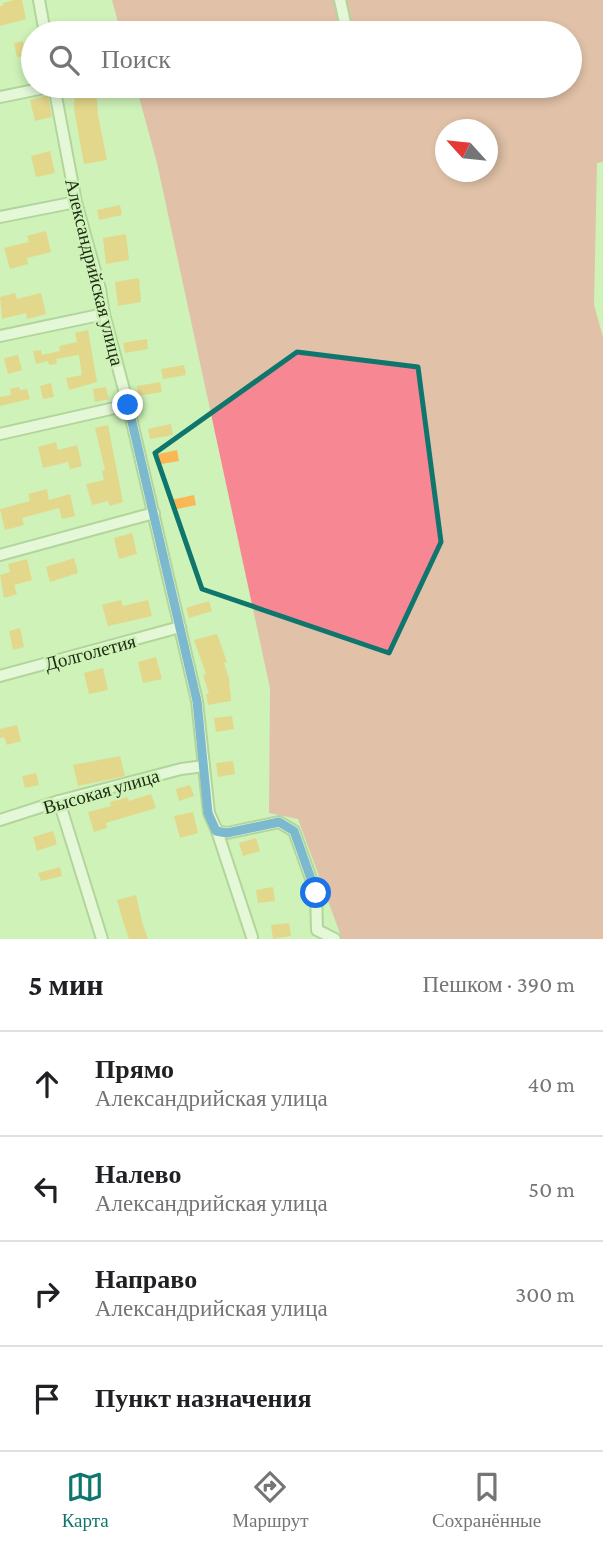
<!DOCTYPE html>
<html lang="ru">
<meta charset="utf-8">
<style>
body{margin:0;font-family:"Crimson Pro",serif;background:#f6f6f6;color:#202124}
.compass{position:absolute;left:435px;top:119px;width:63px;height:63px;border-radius:50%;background:#fff;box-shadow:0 4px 10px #0003;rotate:297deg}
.stop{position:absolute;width:21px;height:21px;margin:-16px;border:5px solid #1a73e8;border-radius:50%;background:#fff}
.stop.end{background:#1a73e8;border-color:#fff;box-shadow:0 2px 7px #0008}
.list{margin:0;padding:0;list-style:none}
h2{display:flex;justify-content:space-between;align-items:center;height:91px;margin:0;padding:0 28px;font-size:30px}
h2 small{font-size:23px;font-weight:400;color:#757577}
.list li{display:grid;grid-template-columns:46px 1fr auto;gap:21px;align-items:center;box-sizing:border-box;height:105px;padding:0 28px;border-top:2px solid #e0e0e0}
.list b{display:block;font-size:26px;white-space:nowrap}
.list p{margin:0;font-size:23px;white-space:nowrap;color:#757577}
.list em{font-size:23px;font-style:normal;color:#757577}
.icon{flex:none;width:38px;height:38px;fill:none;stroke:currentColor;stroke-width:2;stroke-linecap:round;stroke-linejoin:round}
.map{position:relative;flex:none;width:603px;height:939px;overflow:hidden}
.search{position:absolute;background:#fff;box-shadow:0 4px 10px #0003;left:21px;right:21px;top:21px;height:77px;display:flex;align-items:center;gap:18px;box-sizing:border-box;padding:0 24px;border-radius:38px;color:#757577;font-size:26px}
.sheet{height:511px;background:#fff}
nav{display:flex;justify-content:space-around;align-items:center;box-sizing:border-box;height:98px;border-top:2px solid #e0e0e0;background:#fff;font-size:19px;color:#757577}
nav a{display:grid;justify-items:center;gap:4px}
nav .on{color:#0f766e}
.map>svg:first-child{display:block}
.forest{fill:#f88794;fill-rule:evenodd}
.building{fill:#fbb756}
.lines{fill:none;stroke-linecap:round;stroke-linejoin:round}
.minor-casing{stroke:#90b17a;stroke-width:14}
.minor{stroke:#fff;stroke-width:10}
.route{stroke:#1a73e8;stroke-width:9}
.marked{fill:none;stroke:#0f766e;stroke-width:5;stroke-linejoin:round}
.labels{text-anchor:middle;stroke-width:5;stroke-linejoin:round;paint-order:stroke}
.street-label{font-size:19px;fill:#1b2812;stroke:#cef2b8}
</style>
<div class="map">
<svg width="603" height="939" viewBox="0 0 603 939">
<rect width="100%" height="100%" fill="#cef2b8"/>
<!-- forest -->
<path class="forest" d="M112,0h491v162l-6,1 -3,142 9,32v602h-261l-44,-120 -29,-6 1,-125 -113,-525 -21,-77h434v-53h-449zM446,130h42v42h-42z"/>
<!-- building -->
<g class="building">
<polygon points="14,0 22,0 26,19 0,26 0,6 3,5 3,3"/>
<polygon points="23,41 26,56 17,57 14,43"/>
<polygon points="75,86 96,86 98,115 107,160 84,164 74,109"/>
<polygon points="48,95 52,117 35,121 30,100"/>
<polygon points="50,151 55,173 36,177 31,156"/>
<polygon points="120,205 122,215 99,220 97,210"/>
<polygon points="46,231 51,252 27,258 28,264 10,269 4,248 29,242 27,236"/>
<polygon points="126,234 129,260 106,264 103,238"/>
<polygon points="139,278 141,302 118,306 115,282"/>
<polygon points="15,293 17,299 41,293 46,314 27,319 26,313 2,319 0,297"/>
<polygon points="88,330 97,382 69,390 66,378 82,375 79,355 56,359 57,364 49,365 48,361 36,364 33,351 41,350 42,355 60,351 59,346 77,342 75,333"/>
<polygon points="147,339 148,349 125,353 123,343"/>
<polygon points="18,355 22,370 8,374 4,358"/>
<polygon points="184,365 186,375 163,379 161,369"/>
<polygon points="160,382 162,392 138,396 137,386"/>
<polygon points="51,383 54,397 43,399 40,386"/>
<polygon points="19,387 20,390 27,389 30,399 0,406 0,397 11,395 10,389"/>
<polygon points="106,387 109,399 95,402 93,389"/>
<polygon points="171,424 173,435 150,439 148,429"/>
<polygon points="108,425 123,502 110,506 108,501 92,505 86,484 104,480 102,471 105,470 95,428"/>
<polygon points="56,442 58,450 77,445 82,466 70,469 68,462 43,468 38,447"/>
<polygon points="177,450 179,461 156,465 154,455"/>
<polygon points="47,489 49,500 70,494 75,516 62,519 59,508 22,518 24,525 5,530 0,509 30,501 28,494"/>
<polygon points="194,495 196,505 173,510 171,500"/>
<polygon points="132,533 137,554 119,559 114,538"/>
<polygon points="74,558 78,573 50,582 46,567"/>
<polygon points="27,559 32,580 14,585 17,594 4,598 0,575 10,572 8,564"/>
<polygon points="121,600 123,606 148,600 152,616 108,626 102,605"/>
<polygon points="209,601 212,611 189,618 186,608"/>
<polygon points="20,628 24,647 13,650 9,631"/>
<polygon points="217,634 227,662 224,663 229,678 231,701 208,705 206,694 209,694 203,675 206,674 194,640"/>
<polygon points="156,657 162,679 143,683 138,662"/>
<polygon points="103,668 108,690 89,694 84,673"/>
<polygon points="232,716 234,729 216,732 214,718"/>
<polygon points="17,725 21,741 7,745 4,737 0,738 0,729"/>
<polygon points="120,756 125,776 78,786 73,765"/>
<polygon points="233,761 235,774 218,777 216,763"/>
<polygon points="36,773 39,785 25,788 22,776"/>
<polygon points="190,785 194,796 179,801 176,789"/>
<polygon points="151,794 156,808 106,823 107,828 94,832 88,812 111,806 110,802 127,797 129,801"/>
<polygon points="193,812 198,833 180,838 174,816"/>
<polygon points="53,831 57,844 37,851 33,837"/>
<polygon points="256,838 260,851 243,856 239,843"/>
<polygon points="60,867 62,876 41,881 38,873"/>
<polygon points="273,887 275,901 258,903 256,890"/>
<polygon points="136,895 142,922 148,939 129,939 123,921 117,900"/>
<polygon points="289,923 291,936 273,939 271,925"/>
</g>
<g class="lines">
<!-- minor casing -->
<g class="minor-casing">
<g id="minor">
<polyline points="39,0 45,33"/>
<polyline points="340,0 345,23"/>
<polyline points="54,86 76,202 100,289 104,314 128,405 197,701 209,813 217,831 227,833 279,822 294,831 316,893 317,930 335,939"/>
<polyline points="0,97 54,86"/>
<polyline points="0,217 76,202"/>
<polyline points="0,336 104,314"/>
<polyline points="0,434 128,405"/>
<polyline points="0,555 154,513"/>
<polyline points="0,676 180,627"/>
<polyline points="59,801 102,939"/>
<polyline points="0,820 59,801 181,769 204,766"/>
<polyline points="217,831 252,937"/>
</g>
</g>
<!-- minor -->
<use href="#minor" class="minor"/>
</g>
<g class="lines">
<!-- route -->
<polyline class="route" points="128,405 197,701 208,813 216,831 227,833 279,822 294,831 316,893"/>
</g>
<!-- marked area -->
<path d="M0 0H603V939H0ZM297,352l121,15 23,175 -52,111 -187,-64 -47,-136z" fill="#cef2b8" fill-opacity=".55" fill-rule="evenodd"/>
<path class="marked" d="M297,352l121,15 23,175 -52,111 -187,-64 -47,-136z"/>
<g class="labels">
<!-- street labels -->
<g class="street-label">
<text transform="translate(95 272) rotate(76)" y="7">Александрийская улица</text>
<text transform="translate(90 652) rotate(-15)" y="7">Долголетия</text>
<text transform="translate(101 791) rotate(-16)" y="7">Высокая улица</text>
</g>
</g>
</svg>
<svg class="compass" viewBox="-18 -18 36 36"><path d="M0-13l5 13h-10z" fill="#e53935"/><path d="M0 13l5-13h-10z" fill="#757577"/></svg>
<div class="stop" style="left:316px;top:893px"></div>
<div class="stop end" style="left:128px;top:405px"></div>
<div class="search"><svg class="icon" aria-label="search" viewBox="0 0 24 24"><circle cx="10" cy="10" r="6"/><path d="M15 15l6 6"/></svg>Поиск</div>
</div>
<section class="sheet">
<h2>5 мин<small>Пешком · 390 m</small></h2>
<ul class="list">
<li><svg class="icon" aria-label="ahead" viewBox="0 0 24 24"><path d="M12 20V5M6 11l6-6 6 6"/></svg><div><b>Прямо</b><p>Александрийская улица</p></div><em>40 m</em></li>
<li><svg class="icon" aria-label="left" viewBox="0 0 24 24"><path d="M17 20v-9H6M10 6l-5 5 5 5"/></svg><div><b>Налево</b><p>Александрийская улица</p></div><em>50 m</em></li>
<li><svg class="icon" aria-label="right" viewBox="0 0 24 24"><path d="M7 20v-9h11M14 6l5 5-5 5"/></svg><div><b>Направо</b><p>Александрийская улица</p></div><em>300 m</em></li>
<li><svg class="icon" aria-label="arrive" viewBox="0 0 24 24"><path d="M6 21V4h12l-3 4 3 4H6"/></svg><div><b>Пункт назначения</b></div></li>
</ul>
</section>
<nav>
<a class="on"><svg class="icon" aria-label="map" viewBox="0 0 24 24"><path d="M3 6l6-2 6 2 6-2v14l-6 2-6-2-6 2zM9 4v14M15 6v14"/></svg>Карта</a>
<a><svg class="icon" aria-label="directions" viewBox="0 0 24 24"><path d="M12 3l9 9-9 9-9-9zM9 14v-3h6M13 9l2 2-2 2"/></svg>Маршрут</a>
<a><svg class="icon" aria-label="saved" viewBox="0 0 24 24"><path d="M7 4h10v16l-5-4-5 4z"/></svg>Сохранённые</a>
</nav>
